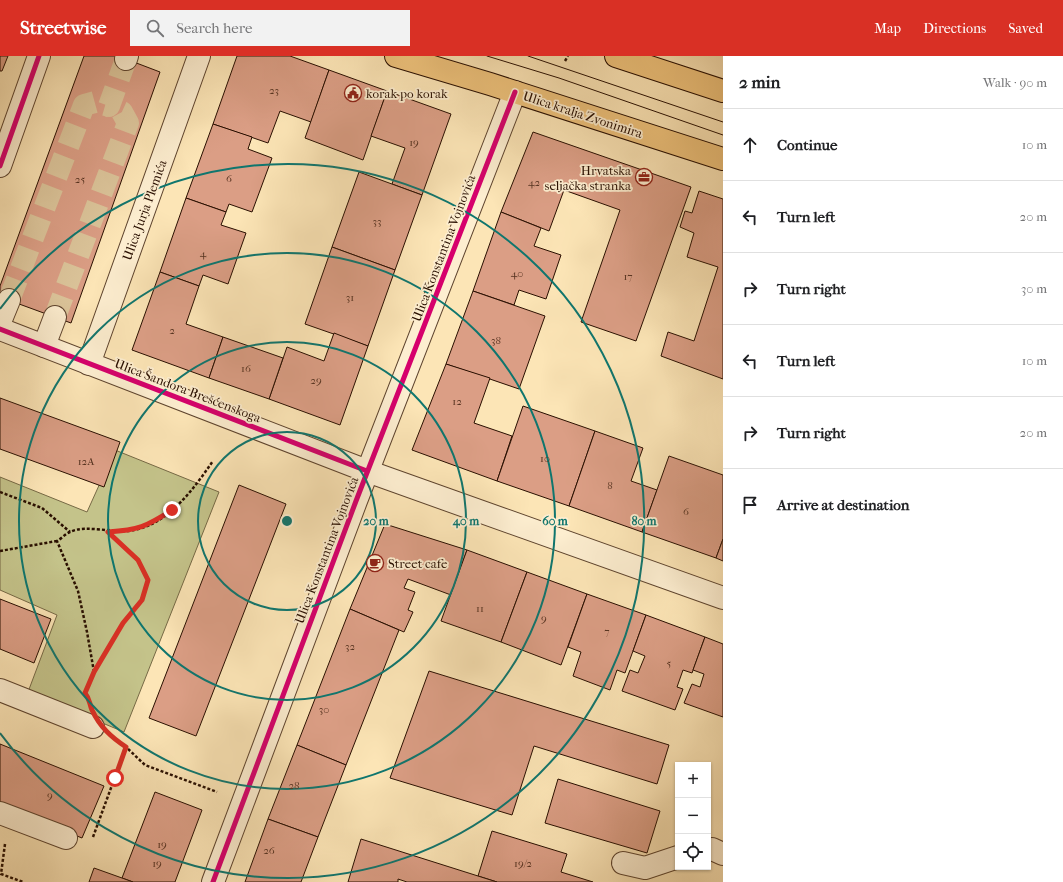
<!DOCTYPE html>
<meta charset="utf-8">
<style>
body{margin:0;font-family:"IM FELL French Canon",serif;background:#f2f2f2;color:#202124}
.controls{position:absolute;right:12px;bottom:12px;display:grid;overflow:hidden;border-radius:0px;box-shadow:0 1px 3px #0004}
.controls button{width:36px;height:36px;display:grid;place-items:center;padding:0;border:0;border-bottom:1px solid #e0e0e0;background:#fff;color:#202124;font:20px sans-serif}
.stop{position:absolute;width:12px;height:12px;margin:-9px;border:3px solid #d93025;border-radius:50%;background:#fff}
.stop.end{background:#d93025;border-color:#fff;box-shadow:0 1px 4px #0008}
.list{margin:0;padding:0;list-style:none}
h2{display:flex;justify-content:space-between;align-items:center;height:52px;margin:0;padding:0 16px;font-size:17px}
h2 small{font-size:13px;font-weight:400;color:#757577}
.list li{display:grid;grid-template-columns:26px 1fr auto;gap:12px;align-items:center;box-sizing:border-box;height:72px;padding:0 16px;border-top:1px solid #e0e0e0}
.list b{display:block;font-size:15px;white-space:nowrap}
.list em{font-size:13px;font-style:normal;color:#757577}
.icon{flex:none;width:22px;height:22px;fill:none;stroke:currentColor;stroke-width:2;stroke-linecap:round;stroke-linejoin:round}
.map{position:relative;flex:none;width:723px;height:826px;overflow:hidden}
header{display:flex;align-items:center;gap:24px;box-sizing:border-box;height:56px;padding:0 20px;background:#d93025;color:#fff}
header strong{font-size:19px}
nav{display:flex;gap:22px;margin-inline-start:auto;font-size:14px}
.search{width:280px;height:36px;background:#f2f2f2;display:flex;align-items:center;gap:10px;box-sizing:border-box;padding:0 14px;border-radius:0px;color:#757577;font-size:15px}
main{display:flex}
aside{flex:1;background:#fff}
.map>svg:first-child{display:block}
.green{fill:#c4c38a;stroke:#766945}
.building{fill:#db9e85;stroke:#290f00}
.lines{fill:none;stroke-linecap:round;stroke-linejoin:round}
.minor-tunnel{stroke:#dcc59b;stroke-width:22;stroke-dasharray:22 11;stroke-linecap:butt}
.minor-casing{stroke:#5e442e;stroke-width:24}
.major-casing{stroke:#290f00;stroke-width:24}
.path{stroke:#290f00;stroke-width:2.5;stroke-dasharray:3 2;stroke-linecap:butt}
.minor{stroke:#fdeed0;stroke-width:22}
.major{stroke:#eec27b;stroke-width:22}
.tram{stroke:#290f00;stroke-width:1}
.cycleway-casing{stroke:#fdeed0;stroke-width:8}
.cycleway{stroke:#d6006c;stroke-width:5}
.route{stroke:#d93025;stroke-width:5}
.ring{fill:none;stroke:#0f766e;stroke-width:2}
.labels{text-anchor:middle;stroke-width:3.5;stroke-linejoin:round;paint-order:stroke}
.number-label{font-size:11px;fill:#563321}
.poi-label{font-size:13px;fill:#290f00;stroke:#fdeed0;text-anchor:start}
.street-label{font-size:13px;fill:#290f00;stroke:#fdeed0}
.centre{fill:#0f766e;stroke:#fdeed0;stroke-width:2}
.ring-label{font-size:12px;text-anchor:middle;font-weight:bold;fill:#0f766e;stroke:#fdeed0;stroke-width:3.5;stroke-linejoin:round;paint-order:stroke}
</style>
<header>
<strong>Streetwise</strong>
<div class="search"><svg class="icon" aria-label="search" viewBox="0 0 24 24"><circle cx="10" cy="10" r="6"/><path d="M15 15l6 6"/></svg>Search here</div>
<nav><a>Map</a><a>Directions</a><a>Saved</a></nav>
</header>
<main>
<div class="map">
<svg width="723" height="826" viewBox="0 0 723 826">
<rect width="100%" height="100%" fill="#fce5b6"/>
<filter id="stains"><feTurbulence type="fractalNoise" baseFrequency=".005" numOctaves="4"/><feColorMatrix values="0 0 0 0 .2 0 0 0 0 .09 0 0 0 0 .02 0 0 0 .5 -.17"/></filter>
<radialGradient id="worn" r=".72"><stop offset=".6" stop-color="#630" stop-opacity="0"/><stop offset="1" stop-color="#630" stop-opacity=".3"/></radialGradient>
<!-- green -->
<polygon class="green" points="115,394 219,436 124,676 28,636 57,559 0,534 0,421 87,456"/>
<!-- building -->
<g class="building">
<polygon points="0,0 8,0 2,15 0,15"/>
<polygon points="84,0 118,0 160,16 71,267 0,241 0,230"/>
<polygon points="237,0 290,0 329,14 311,66 280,55 268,87 213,68"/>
<polygon points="329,14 387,35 363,104 305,82"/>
<polygon points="387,35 451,58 422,139 392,128 405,92 371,80"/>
<polygon points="213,68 252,81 248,93 272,102 252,156 229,148 226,156 186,142"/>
<polygon points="533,76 691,131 636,285 581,266 620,154 564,134 549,175 501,156"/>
<polygon points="359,116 422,139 395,214 332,191"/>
<polygon points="699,135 723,143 723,323 661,300 668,276 694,285 718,211 687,201 694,177 680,171 685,155 692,157"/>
<polygon points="186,142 226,156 221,169 246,177 228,228 203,219 199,230 160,216"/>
<polygon points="501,156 541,172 534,190 561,199 546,243 519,234 514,249 473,235"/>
<polygon points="332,191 395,214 368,290 305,268"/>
<polygon points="160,216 199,230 186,268 223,281 209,322 132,294"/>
<polygon points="473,235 545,260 519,333 446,308"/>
<polygon points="334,277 368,290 340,369 269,343 287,291 324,305"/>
<polygon points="223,281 283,302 269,343 209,322"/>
<polygon points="446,308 490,322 474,367 512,380 497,425 412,394"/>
<polygon points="0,342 120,386 104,431 0,393"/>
<polygon points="523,350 595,375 569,450 497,425"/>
<polygon points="595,375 643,392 631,425 657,434 642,476 569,450"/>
<polygon points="669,400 723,419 723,483 716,502 642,476"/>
<polygon points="239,429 286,448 196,680 149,662"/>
<polygon points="385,468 467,494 451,539 408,523 404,532 415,536 408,554 413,556 404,576 350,553"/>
<polygon points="723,483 723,505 716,502"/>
<polygon points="467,494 527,516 501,586 441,565"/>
<polygon points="527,516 587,538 561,609 501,586"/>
<polygon points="587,538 646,559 625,617 617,614 610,634 573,620 581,596 568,591"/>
<polygon points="0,543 51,563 34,607 0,593"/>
<polygon points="350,553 399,574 346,709 297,689"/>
<polygon points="646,559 705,581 692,617 683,614 677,631 683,633 675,654 622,635 630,614 638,617 645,600 633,595"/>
<polygon points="705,581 723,588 723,661 684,647 692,628 700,631 704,618 693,614"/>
<polygon points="429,615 669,689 657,728 534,690 512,759 390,722"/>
<polygon points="0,688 104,730 82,782 0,749"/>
<polygon points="297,689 346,709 318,781 268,763"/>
<polygon points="558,723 660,755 647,797 545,767"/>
<polygon points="155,736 202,754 175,826 133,826 122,822"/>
<polygon points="268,763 318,781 301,826 245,826"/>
<polygon points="492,775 567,798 561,816 593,826 497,826 478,820"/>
<polygon points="361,783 478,820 497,826 407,826 398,823 398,826 348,826"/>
<polygon points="94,812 122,822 133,826 89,826"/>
</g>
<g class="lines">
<!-- minor-tunnel -->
<g class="minor-tunnel">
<polyline points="9,244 84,49 95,46 109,50 126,3"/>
<polyline points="55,261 128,67 122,56 109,50"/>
</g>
<!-- minor casing -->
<g class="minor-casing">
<g id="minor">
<polyline points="126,3 127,0"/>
<polyline points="0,110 39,0"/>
<polyline points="0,266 9,244"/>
<polyline points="0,273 367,415 723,542"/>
<polyline points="44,290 55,261"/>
<polyline points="89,308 199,0"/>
<polyline points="0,634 93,671"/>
<polyline points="0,757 66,782"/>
<polyline points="708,794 712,793 723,798"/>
<polyline points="623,807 645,812 678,801"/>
<polyline points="213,826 356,445 515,36"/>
</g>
</g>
<!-- major casing -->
<g class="major-casing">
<g id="major">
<polyline points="396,0 490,28 723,103"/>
<polyline points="616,0 723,35"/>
</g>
</g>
<!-- path -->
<g class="path">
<polyline points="565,5 568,0"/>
<polyline points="0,436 42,452 70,476"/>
<polyline points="0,495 57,485"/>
<path d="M94,616l-7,-40 -9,-41 -21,-50c4,-2 8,-7 13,-9 15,-8 45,2 64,-2 36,-7 60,-42 79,-69"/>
<polyline points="87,639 85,637 94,616 123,567 142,544 148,524 138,504 108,476"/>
<polyline points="116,684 126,691 145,709 217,736"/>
<polyline points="93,781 126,691"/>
<polyline points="5,788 1,818 23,826"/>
</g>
<!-- minor -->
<use href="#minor" class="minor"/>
<!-- major -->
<use href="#major" class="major"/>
<!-- tram -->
<g class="tram">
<polyline points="487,0 559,22 723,79"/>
<polyline points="528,0 723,66"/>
</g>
<!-- cycleway casing -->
<g class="cycleway-casing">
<g id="cycleway">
<polyline points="0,110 39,0"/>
<polyline points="0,273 367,415"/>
<polyline points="213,826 356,445 515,36"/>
</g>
</g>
<!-- cycleway -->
<use href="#cycleway" class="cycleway"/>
</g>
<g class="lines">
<!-- route -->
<path class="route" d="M115,722l11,-31c-15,-10 -26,-20 -34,-37 -3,-7 -2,-11 -7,-17l9,-21 29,-49 19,-23 6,-20 -10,-20 -30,-28c30,-2 38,-5 64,-22"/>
</g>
<!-- distance rings -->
<g class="ring">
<circle cx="287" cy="465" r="89"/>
<circle cx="287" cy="465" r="179"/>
<circle cx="287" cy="465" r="268"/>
<path d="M0 253A357 357 0 1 1 0 677"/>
</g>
<!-- icons -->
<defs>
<g id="civic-ring" transform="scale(0.9)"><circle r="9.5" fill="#fdeed0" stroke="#8f2418" stroke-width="1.5"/><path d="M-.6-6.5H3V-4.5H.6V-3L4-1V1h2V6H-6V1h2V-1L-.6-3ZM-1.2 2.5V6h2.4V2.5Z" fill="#8f2418"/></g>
<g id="office-ring" transform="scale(0.9)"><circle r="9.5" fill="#fdeed0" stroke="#8f2418" stroke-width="1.5"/><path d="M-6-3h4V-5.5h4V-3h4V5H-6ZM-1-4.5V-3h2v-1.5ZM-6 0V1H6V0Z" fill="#8f2418"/></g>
<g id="cafe-ring" transform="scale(0.9)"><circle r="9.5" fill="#fdeed0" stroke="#8f2418" stroke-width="1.5"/><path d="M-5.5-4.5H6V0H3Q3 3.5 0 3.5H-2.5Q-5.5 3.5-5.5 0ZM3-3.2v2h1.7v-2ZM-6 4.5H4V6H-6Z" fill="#8f2418"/></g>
</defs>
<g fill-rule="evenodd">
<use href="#civic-ring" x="353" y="37"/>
<use href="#office-ring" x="644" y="121"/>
<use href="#cafe-ring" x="375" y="507"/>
</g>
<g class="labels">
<!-- number labels -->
<g class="number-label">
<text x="274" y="38">23</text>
<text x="414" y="90">19</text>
<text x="229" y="126">6</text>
<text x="80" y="127">25</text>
<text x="534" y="130">42</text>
<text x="377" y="169">33</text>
<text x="203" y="201">4</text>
<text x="517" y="221">40</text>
<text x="628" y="224">17</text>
<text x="350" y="245">31</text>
<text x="172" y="278">2</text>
<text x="496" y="288">38</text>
<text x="246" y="316">16</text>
<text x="316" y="328">29</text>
<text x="457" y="349">12</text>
<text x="545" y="406">10</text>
<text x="86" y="409">12A</text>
<text x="610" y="433">8</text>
<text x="686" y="459">6</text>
<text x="480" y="556">11</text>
<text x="544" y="566">9</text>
<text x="607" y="579">7</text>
<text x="350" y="594">32</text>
<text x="669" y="611">5</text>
<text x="324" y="657">30</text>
<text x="294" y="733">28</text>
<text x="50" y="743">9</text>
<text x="162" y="792">19</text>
<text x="269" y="798">26</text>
<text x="157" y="811">19</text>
<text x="523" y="811">19/2</text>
</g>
<!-- poi labels -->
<g class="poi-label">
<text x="366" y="42">korak po korak</text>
<text x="631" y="119" text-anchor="end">Hrvatska<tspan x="631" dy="15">seljačka stranka</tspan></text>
<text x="388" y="512">Street cafe</text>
</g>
<!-- street labels -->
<g class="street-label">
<text transform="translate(583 58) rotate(18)" y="5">Ulica kralja Zvonimira</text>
<text transform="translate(144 154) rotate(-70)" y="5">Ulica Jurja Plemića</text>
<text transform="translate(443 192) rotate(-69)" y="5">Ulica Konstantina Vojnovića</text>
<text transform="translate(188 334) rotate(21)" y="5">Ulica Šandora Brešćenskoga</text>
<text transform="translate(326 494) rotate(-69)" y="5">Ulica Konstantina Vojnovića</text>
</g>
</g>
<circle cx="287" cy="465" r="6" class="centre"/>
<g class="ring-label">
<text x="376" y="469">20 m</text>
<text x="466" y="469">40 m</text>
<text x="555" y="469">60 m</text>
<text x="644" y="469">80 m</text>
</g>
<rect width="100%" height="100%" filter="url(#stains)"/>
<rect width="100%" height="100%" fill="url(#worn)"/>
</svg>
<div class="controls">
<button>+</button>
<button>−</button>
<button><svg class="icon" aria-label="locate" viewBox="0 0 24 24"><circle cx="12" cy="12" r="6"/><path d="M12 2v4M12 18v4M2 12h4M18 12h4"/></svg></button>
</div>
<div class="stop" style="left:115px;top:722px"></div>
<div class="stop end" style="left:172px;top:454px"></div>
</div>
<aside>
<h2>2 min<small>Walk · 90 m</small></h2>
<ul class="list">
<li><svg class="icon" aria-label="ahead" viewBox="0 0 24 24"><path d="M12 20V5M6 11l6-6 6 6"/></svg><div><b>Continue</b></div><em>10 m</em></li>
<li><svg class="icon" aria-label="left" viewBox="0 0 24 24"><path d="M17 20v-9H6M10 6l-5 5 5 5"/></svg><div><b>Turn left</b></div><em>20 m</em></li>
<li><svg class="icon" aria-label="right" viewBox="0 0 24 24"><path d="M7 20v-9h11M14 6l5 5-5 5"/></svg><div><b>Turn right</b></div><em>30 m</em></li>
<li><svg class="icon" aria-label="left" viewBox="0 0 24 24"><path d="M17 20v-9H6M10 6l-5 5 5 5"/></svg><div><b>Turn left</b></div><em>10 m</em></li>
<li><svg class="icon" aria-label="right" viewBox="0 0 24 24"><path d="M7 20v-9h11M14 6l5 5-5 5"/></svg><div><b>Turn right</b></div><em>20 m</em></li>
<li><svg class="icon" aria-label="arrive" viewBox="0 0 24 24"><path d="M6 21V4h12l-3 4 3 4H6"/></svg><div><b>Arrive at destination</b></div></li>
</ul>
</aside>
</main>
